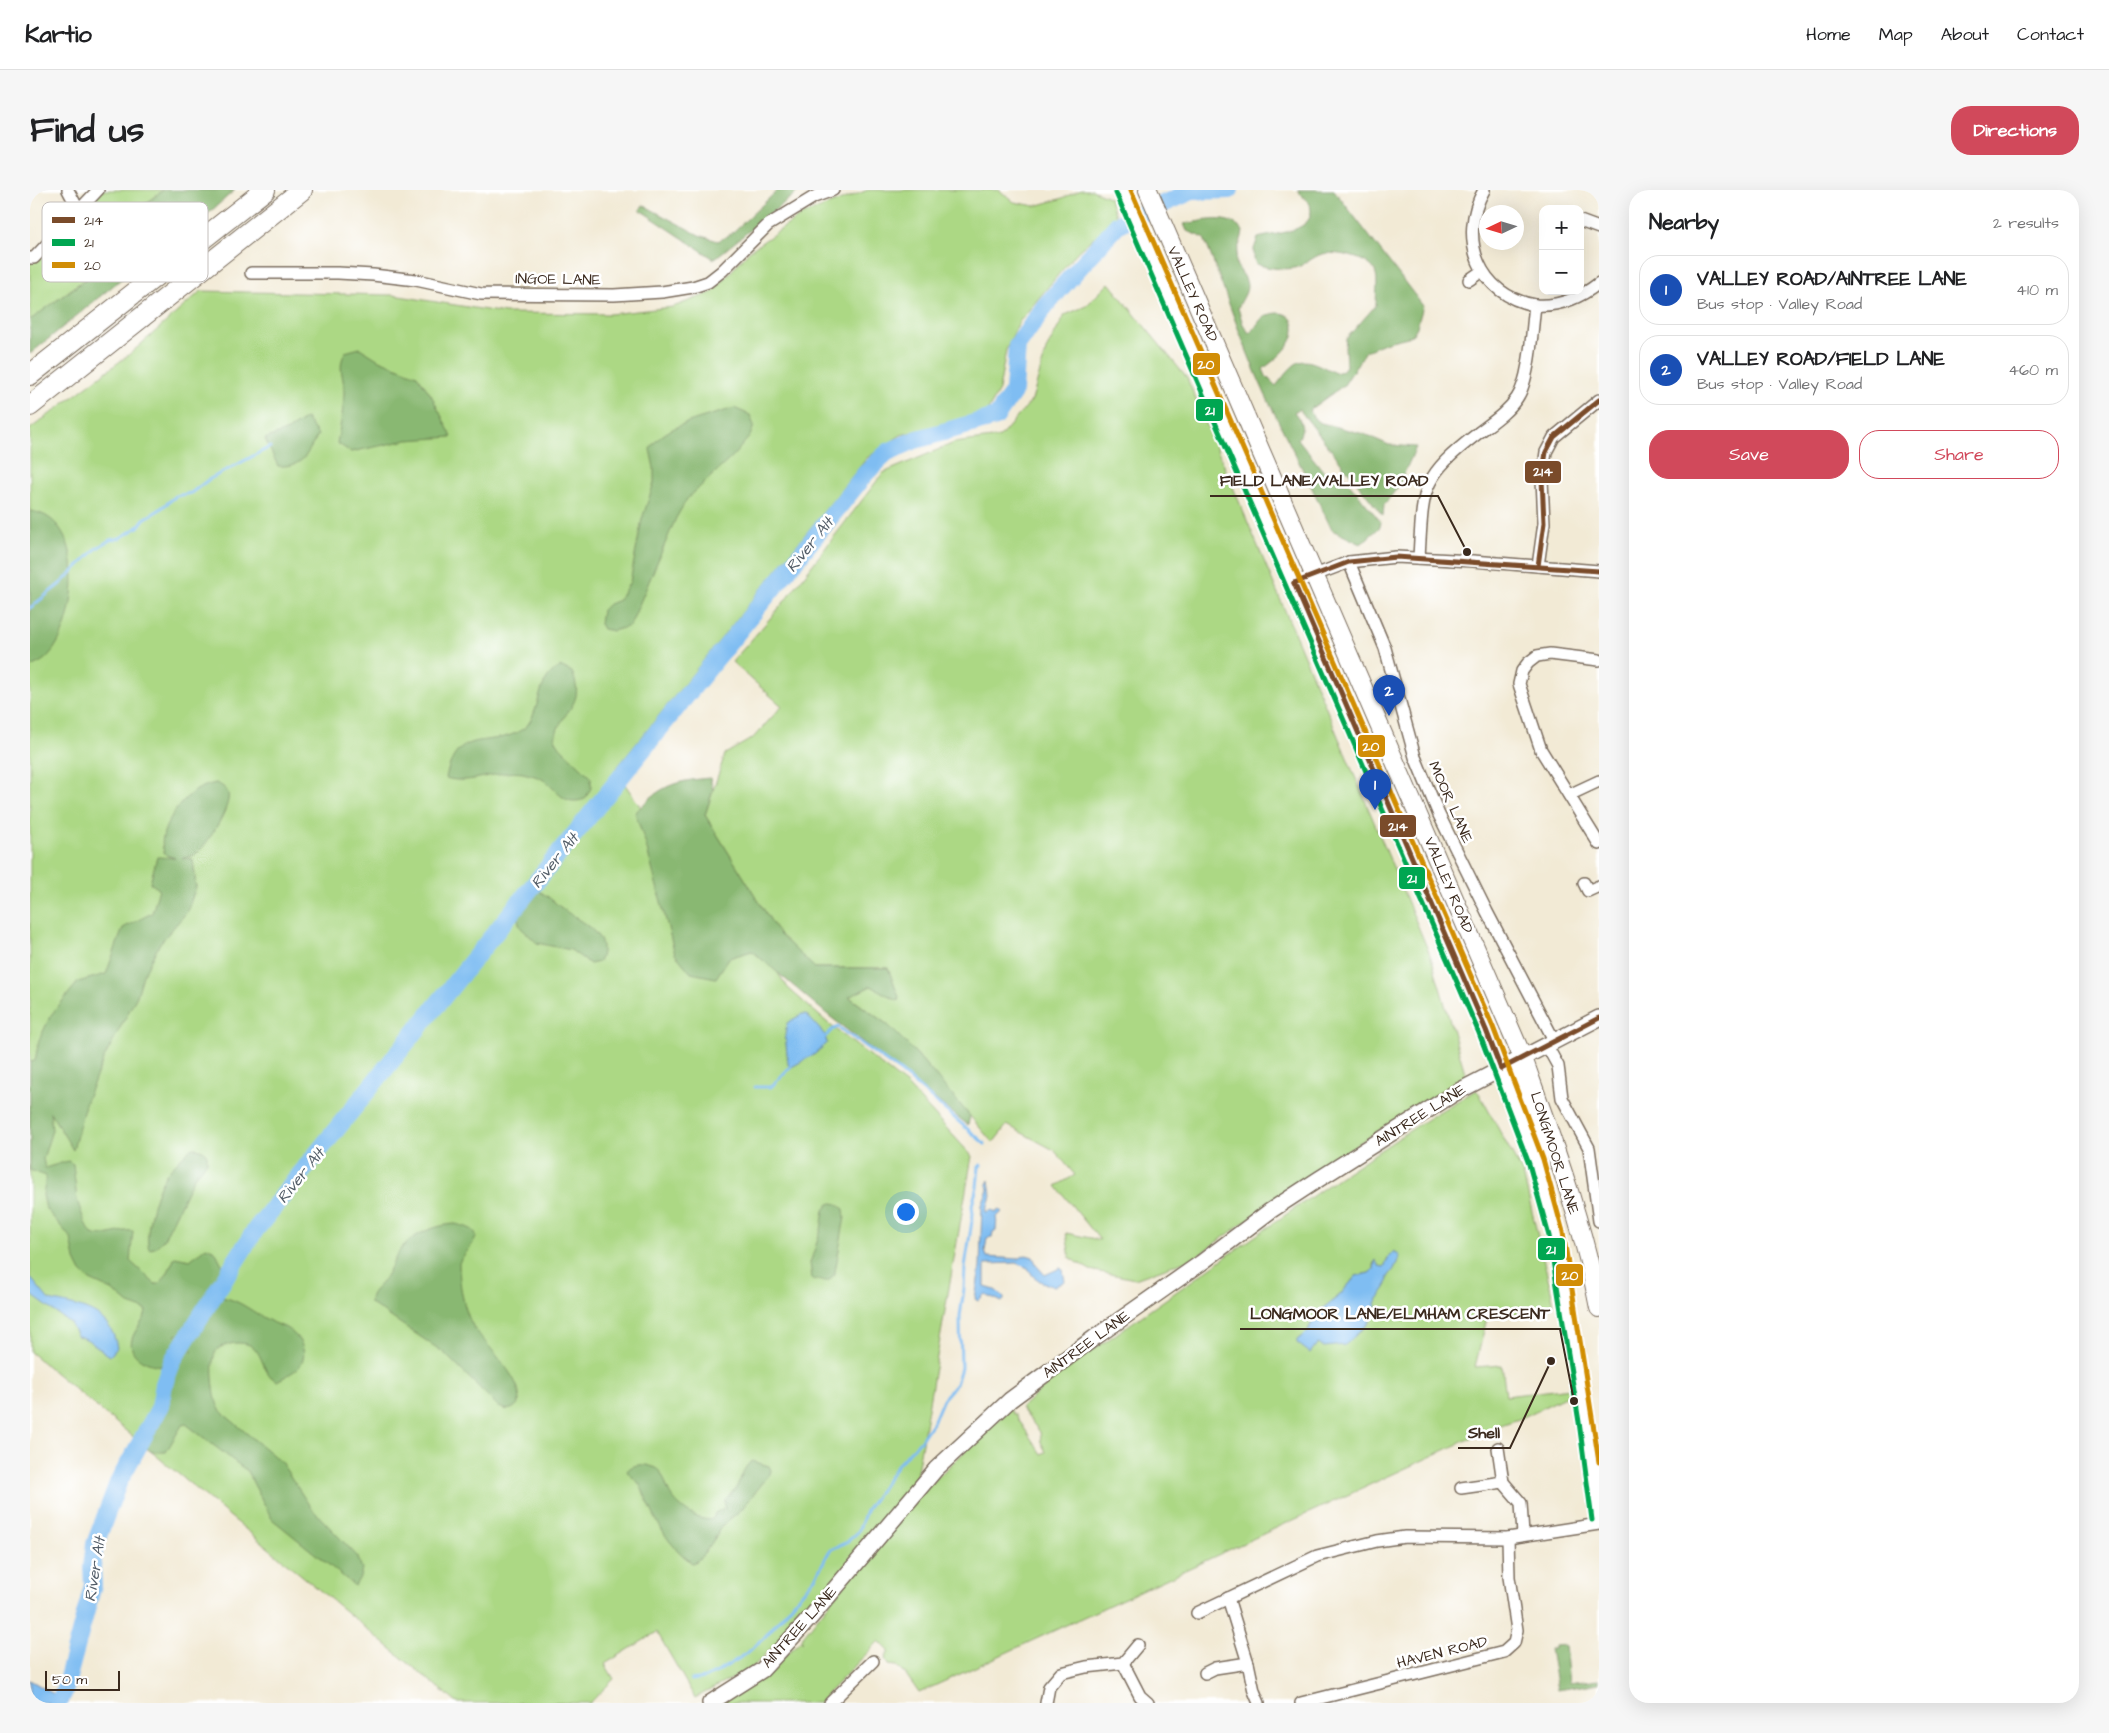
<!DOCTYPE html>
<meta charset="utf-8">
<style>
body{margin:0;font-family:"Architects Daughter",sans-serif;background:#f6f6f6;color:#202124}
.controls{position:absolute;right:15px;top:15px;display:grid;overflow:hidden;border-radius:10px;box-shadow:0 5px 20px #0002}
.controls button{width:45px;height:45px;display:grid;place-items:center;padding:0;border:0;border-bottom:1px solid #e0e0e0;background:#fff;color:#202124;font:25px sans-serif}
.compass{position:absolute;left:1449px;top:15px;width:45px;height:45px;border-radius:50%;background:#fff;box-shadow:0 5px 20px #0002;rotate:266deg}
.scale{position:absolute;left:15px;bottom:12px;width:75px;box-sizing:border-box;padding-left:5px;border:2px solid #3b2a1e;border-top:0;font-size:14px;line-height:18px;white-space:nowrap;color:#3b2a1e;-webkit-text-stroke:4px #fff;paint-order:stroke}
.you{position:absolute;left:875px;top:1021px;width:18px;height:18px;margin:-12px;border:4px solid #fff;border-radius:50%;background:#1a73e8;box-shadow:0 0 0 8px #1a73e833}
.badge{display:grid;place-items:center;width:32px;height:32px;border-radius:50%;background:#d1495b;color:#fff;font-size:16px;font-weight:700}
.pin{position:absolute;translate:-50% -41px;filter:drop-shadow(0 1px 2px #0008)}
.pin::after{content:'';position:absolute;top:26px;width:18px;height:15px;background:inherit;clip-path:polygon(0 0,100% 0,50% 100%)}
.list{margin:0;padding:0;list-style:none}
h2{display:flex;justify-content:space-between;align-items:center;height:65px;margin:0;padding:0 20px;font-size:21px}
h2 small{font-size:16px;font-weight:400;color:#757577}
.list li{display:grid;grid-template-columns:32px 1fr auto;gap:15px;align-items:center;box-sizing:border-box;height:70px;margin:0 10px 10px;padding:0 10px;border:1px solid #e0e0e0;border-radius:20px}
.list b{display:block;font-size:19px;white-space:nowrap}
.list p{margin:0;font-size:16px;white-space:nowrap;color:#757577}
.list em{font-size:16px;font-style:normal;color:#757577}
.actions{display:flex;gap:10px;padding:15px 20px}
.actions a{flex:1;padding:11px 0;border:1px solid #d1495b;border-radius:20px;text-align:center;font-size:18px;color:#d1495b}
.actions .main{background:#d1495b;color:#fff}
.map{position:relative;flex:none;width:1569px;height:1513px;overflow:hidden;border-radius:20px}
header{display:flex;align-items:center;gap:30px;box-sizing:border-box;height:70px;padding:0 25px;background:#fff;border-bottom:1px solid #e0e0e0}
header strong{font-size:24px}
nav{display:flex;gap:28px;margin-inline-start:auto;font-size:18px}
.intro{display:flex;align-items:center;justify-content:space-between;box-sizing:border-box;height:120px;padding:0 30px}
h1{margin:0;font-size:35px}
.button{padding:12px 22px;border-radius:20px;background:#d1495b;color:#fff;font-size:18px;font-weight:700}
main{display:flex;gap:30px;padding:0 30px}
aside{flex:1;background:#fff;border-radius:20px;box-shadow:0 5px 20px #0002}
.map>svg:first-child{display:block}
.green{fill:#acd884;stroke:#748151;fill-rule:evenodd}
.forest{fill:#89b872;stroke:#627148}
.water{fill:#7fbdf2;stroke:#5d7488}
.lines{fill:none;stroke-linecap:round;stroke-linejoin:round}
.stream{stroke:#7fbdf2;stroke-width:3}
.river{stroke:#7fbdf2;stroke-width:18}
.street-casing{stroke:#7b6d5e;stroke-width:14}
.secondary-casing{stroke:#7b6d5e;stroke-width:18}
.primary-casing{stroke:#7b6d5e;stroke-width:20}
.highway-casing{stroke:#7b6d5e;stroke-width:22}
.street{stroke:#fff;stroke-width:11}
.secondary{stroke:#fff;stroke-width:15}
.primary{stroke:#fff;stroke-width:18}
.highway{stroke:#fff;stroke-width:20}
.bus-1-casing{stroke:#fff;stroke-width:9}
.bus-2-casing{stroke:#fff;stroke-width:9}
.bus-3-casing{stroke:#fff;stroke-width:9}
.bus-1{stroke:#7a4b2a;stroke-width:5}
.bus-2{stroke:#00a651;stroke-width:5}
.bus-3{stroke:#d18d06;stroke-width:5}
.labels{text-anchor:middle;stroke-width:5;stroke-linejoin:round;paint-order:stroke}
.street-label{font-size:15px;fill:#3b2a1e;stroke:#fff}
.water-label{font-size:16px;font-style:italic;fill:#535d68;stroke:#fff}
.key{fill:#fff;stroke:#c4bfbc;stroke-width:1}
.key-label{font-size:14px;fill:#3b2a1e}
.leader{fill:none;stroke:#3b2a1e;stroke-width:2}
.callout-dot{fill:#3b2a1e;stroke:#fff;stroke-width:2}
.callout-label{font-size:16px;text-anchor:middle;font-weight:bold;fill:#3b2a1e;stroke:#fff;stroke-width:5;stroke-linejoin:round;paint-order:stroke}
.line-badge{stroke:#fff;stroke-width:2}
.badge-label{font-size:14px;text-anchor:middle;font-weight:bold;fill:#fff}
</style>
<header>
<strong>Kartio</strong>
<nav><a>Home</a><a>Map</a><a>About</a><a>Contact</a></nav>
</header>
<div class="intro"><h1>Find us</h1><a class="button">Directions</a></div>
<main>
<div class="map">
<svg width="1569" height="1513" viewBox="0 0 1569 1513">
<rect width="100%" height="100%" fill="#fff"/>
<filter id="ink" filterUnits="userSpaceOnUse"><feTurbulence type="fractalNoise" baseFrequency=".02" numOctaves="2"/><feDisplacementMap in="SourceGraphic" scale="10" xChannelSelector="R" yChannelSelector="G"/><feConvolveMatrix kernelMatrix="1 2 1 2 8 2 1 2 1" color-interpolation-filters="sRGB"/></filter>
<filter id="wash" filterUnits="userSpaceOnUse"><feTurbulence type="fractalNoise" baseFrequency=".0096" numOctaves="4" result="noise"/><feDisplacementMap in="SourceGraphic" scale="20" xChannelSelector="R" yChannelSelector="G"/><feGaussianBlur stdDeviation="1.12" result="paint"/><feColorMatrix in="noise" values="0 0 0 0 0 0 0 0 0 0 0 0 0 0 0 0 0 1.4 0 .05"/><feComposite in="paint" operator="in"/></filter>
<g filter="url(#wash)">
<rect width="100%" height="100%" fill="#f2ead5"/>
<!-- green -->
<g class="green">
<polygon points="70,0 133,0 101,26 70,77 0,131 0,68"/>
<polygon points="838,0 969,0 984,12 1005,16 1030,9 1051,0 1062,0 1079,7 1087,28 1048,61 989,132 976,160 969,200 957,222 871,245 837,268 585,580 612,619 722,745 758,798 800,835 877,895 942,966 885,1293 796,1400 723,1477 665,1508 627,1442 575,1474 584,1489 560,1513 427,1513 0,1162 0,239 101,163 171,101 363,105 475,123 580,124 643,117 683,102 719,61 772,25"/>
<polygon points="1079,93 1157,188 1401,767 1436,886 1286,980 1168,1066 1105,1089 1060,1080 1040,1068 1036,1043 1070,1050 1026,996 1045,985 1024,960 977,935 963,953 884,861 858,835 818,806 841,796 858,778 784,778 749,744 675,625 695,564 723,548 752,516 702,472 750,417 853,283 924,253 970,247 1002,210 1016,160 1035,125 1056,116"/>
<path d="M1446,900l3,3 44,81 31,129 -7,7 -60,8 -12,49 27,-2 4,31 64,-8 1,6 -52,25 -22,7 -578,267 -14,-20h-2l-6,-7 -9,-1 -3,-6 4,-8 -10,-10 -53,54 -5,8h-106l60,-38 25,-24 1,1 2,-1 -3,-1 107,-134 103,-97 3,5h2l26,40 5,-2 -5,-10 -1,-10 -19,-24 34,-31 283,-199 94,-62zM1360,1065l8,5 -11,17 -1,11 -9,9 -9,27 -10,9 -41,11 -20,-4 9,-7 13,-22 20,-15 17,-20 13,-3 6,-4 -2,-6 6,4h5z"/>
</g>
<!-- forest -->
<g class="forest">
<polygon points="133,0 205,0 165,35 100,88 95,86 0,164 0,130 71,78 101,26"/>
<polygon points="748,0 770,0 684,69 610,20 613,15 669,45 688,51 701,44"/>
<path d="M1268,0h36l89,116 -6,21 -4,7 -5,3 -21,5 -21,9 -22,34 -35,25 5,8 7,5 43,11 25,11 27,2 -18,40 -14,18 -1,11 -84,-107 -5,3c7,9 11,16 4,27l29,37 8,-2 9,3 37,45 -1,5 -19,17 -29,-14c-21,-46 -45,-90 -67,-136 -23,-50 -40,-104 -61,-156l-17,-7 -3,-7c19,-3 46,-11 59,7 -1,10 -8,21 -7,31 0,5 3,6 5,10 12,16 3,22 -3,36l5,16 6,9c9,-4 8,-16 22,-19 20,-5 28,10 20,27 -6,12 -18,20 -28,28l3,7 10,10c23,-30 25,-31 59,-13l7,-2 4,-5 -1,-19 1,-8 30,-34c0,-8 2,-25 0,-31 -3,-16 -41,-23 -54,-20 -10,3 -18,12 -28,14 -11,2 -27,0 -38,-4l-2,-5v-10l4,-11c17,-5 60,-6 52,-33 -2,-7 -10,-8 -12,-15z"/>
<path d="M330,158l19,12 38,15 14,20 21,42 -45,3 -56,12 -14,-9c3,-17 7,-34 7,-52 0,-17 -7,-22 1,-39z"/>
<path d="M704,218l16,7 4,11 -4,10 -17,20 -46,43 -11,19 -46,108 -17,5 -10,-2 -3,-5 2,-14 5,-5 12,-5 11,-18 12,-63 12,-36v-15l-4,-19c14,-25 58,-32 84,-41z"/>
<path d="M276,228l12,17c-12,20 -14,32 -40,31l-13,-27 23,-9z"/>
<path d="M0,321c59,7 49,111 19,144 -5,6 -12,9 -19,12z"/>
<path d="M532,477l10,5c15,35 -12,37 -17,67l5,8 31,30v11l-6,11c-23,8 -27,-10 -43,-20 -5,-3 -12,-4 -19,-6 -26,-4 -52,13 -77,5 11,-53 45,-28 77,-49 19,-13 12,-55 39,-62z"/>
<path d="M680,588l3,12 -8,25 74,119 36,34h73l11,29 -1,4 -27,-15 -22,11 39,28 26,26 56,65 -2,9 -140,-110 -76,-64 -23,7 -13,20 -25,-5 -16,-19 -30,-112 -10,-29c25,-27 38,-32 75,-35z"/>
<path d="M186,593c5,2 10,5 12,10 4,13 -21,52 -31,60 -4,3 -9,4 -15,5l11,1 3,28 -9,25 -27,31 -17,32 -6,21 -34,64 -17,41 -13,49 -23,-38 2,18 -9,29 2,9 23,-7 5,3 4,36 8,23 7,11c11,5 28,-5 41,-3l-3,30 25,23h4l8,-10 8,-17 15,3 16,-13 9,4 10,19 -21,38 -22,31 -5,-5 -2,1 5,5 -17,26c-14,-1 -36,-8 -31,-27 3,-11 14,-18 14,-29l-17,-6 -17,-14 -22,-10 -9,-8 -6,-12 -4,-22 -25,-29 -3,-14 3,-19 -16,-6v-108l5,-1 4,-21 12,-25 27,-33 28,-8 17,-46 29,-15 7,-24 -9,-6 7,-26 18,1 -9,-3c-13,-17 11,-51 25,-61 7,-6 16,-9 25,-11z"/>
<path d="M505,699c11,5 19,13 28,20 16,13 50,25 36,53l-9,2 -19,-14 -34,-7 -17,-16 -4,-16z"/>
<path d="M166,958l7,2 4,5v7l-13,15 -30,62 -9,9 -6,1c-5,-16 6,-57 15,-71 6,-11 18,-20 26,-29z"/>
<path d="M803,1013l5,1 6,5 1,8 -10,55c-6,13 -12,9 -23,7l-2,-16 11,-33 3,-20 5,-6z"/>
<path d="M425,1034c38,8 15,19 4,39 0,19 4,46 14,63 7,14 66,67 40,82 -5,3 -9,1 -14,-1l-56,-55 -73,-49c-1,-11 7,-14 13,-22 7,-10 11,-22 17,-31 12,-16 36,-25 55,-26z"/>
<path d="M191,1107c20,3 32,16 49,24 4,3 10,4 14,6 14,7 26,24 16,39 -5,6 -16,11 -23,15 -19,-9 -11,-38 -38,-38 -7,0 -18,2 -22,7 -8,7 -3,47 1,56 2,4 4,6 7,9l56,47 30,46 47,49 4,12 -2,8 -5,9 -83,-67 -25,-48 -61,-47 -4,1 -16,27h-14l-9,-6c8,-13 17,-26 21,-41 7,-22 8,-39 24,-57l4,4 1,-1 -4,-5z"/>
<path d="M722,1271l17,5 2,4 -1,4 -30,37 -20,16 -3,8 -13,19 -7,7 -5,2c-31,-24 -36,-45 -52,-78 -3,-6 -10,-8 -13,-14 7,-10 28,-7 34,2 4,6 5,13 8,19 6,13 29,31 44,27l2,-6 9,-4 1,-9c3,-4 8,-8 11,-12 5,-9 7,-21 16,-27z"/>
<polygon points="1535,1455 1539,1493 1569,1489 1569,1493 1527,1500 1520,1459 1525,1459 1525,1456"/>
</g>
<!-- water -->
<g class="water">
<polygon points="772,824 776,824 795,845 797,853 785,864 760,878 758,874 755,845 757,833"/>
<polygon points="959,990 961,1006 956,1022 962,1020 966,1022 970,1019 972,1022 967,1027 966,1040 963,1042 962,1047 957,1048 955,1061 957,1067 988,1069 996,1065 1003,1067 1007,1076 1015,1085 1030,1078 1033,1080 1035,1091 1024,1097 1010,1091 1003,1086 998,1078 987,1073 955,1074 955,1097 965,1100 974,1107 974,1110 972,1112 955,1104 948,1111 945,1109 950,1077 952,1015 958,1000 957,994"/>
<polygon points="1364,1061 1370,1066 1364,1079 1358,1087 1356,1098 1345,1113 1346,1116 1338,1134 1315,1155 1294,1157 1287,1154 1280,1163 1267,1153 1267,1150 1276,1143 1289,1121 1309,1106 1326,1086 1339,1083 1344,1079 1345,1070 1349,1076 1354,1077 1360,1065"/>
<path d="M0,1087l19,23c32,7 62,10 68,48l-7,8c-12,-7 -20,-18 -33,-20l-7,-13 -40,-29z"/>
<polygon points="0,1490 39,1513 0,1513"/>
</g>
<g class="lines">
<!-- stream -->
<g class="stream">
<polyline points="0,418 30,394 67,358 80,350 90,348 108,337 114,329 129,320 146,306 161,303 178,290 240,257"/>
<polyline points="795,847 802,840 808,837 871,882 955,954"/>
<polyline points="725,897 741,897 761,876"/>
<polyline points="661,1490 675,1488 687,1482 716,1464 734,1448 786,1386 800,1360 817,1352 828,1342 836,1321 867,1275 890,1251 904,1230 913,1209 926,1194 931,1178 930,1126 934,1099 935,1077 943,1024 942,1015 947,997 949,977 951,975"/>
</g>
<!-- river -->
<polyline class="river" points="28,1513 34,1502 63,1395 62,1377 65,1354 88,1293 130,1217 134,1194 143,1170 226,1039 836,283 858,262 885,250 966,227 984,201 987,156 1015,116 1088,34 1162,1 1200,0"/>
</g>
</g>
<g filter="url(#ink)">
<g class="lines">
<!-- street casing -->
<g class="street-casing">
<g id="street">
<polyline points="38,0 48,19"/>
<path d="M1454,0c-27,48 -5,106 51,115"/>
<polyline points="1550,31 1569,38"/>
<polyline points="0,68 4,68 68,0"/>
<polyline points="221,83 308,83 343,85 386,90 451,104 584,105 632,102 663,97 678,92 692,81 738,35 784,7 803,0"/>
<polyline points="1439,90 1452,81"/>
<path d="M1389,368c4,-70 1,-80 58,-124 14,-11 30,-21 40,-36 13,-19 15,-69 18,-93 25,2 45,-7 64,-22"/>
<polyline points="1319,372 1355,458 1385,567 1409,625 1457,722 1525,852"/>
<polyline points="1508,376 1514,333 1512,289 1516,262 1524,247 1569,210"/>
<polyline points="1264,393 1319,372 1366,367 1443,371 1569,381"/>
<polyline points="1569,470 1520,464 1507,466 1498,473 1492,481 1489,494 1511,560 1569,654"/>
<polyline points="1539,605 1569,591"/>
<polyline points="1554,693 1558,701 1569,696"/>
<polyline points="1517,856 1528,876 1532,908 1559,958 1569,1031"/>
<polyline points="1468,1258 1473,1292 1491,1313 1493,1345"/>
<polyline points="1431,1298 1473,1292"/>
<polyline points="1198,1408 1218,1473 1224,1501 1229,1513"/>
<polyline points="1167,1423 1287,1366 1347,1351 1375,1347 1478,1348 1569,1334"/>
<polyline points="1093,1473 1110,1506 1118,1513"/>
<polyline points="1175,1483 1185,1478 1218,1473"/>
<polyline points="800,1513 843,1471"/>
<polyline points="1016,1513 1019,1497 1031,1483 1056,1477 1093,1473 1108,1455"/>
<polyline points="1271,1513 1474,1462 1484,1453 1487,1440 1479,1387 1478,1348"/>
</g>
</g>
<!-- secondary casing -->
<g class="secondary-casing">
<g id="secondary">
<polyline points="1493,868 1487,877 1486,889 1508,949 1512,975"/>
<polyline points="680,1513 732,1480 781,1427 906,1279 980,1210 1064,1148 1171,1073 1240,1021 1289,989 1425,903 1569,828"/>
</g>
</g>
<!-- primary casing -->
<g class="primary-casing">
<g id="primary">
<polyline points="1093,0 1456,840 1506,972 1526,1044 1556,1231 1569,1329"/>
<path d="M1118,0l375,868c29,82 60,164 76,250"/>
</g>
</g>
<!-- highway casing -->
<g class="highway-casing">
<g id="highway">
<polyline points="0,185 235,0"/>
<polyline points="0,216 272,0"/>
</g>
</g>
<!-- street -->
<use href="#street" class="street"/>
<!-- secondary -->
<use href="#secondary" class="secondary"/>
<!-- primary -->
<use href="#primary" class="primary"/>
<!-- highway -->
<use href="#highway" class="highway"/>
<!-- bus-1 casing -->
<g class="bus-1-casing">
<g id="bus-1">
<polyline points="1508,376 1514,333 1512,289 1516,262 1524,247 1569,210"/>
<polyline points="1264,393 1456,840 1471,879"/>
<polyline points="1264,393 1319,372 1366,367 1569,381"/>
<polyline points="1471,879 1569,828"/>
</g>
</g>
<!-- bus-2 casing -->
<g class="bus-2-casing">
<polyline id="bus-2" points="1086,3 1449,843 1499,974 1519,1046 1549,1232 1562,1330"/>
</g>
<!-- bus-3 casing -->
<g class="bus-3-casing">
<polyline id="bus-3" points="1101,0 1463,837 1513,969 1533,1042 1569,1272"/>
</g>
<!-- bus-1 -->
<use href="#bus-1" class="bus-1"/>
<!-- bus-2 -->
<use href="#bus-2" class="bus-2"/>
<!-- bus-3 -->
<use href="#bus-3" class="bus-3"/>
</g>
</g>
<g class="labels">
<!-- street labels -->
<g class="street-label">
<text transform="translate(528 89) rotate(1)" y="5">INGOE LANE</text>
<text transform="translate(1163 104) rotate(66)" y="5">VALLEY ROAD</text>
<text transform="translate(1421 612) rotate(66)" y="5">MOOR LANE</text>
<text transform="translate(1419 695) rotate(67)" y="5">VALLEY ROAD</text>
<text transform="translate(1390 925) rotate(-32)" y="5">AINTREE LANE</text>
<text transform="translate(1525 963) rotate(72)" y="5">LONGMOOR LANE</text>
<text transform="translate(1056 1154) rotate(-36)" y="5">AINTREE LANE</text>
<text transform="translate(769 1437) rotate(-48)" y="5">AINTREE LANE</text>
<text transform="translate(1412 1462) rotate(-14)" y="5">HAVEN ROAD</text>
</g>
<!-- water labels -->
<g class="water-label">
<text transform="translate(779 354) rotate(-51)" y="6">River Alt</text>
<text transform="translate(524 670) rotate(-51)" y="6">River Alt</text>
<text transform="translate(270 985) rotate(-51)" y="6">River Alt</text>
<text transform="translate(64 1379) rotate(-81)" y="6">River Alt</text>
</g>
</g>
<!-- legend -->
<rect x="12" y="12" width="166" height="80" rx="8" class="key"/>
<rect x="22" y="27" width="23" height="6" fill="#7a4b2a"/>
<rect x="22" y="49" width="23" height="7" fill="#00a651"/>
<rect x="22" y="72" width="23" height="6" fill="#d18d06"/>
<g class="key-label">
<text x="54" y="35">214</text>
<text x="54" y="57">21</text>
<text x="54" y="80">20</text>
</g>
<!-- callouts -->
<path class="leader" d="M1437 362L1408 306H1180M1544 1211L1530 1139H1210M1521 1171L1480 1258H1428"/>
<g class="callout-dot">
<circle cx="1437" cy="362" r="5"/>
<circle cx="1544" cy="1211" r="5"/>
<circle cx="1521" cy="1171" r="5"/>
</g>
<g class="callout-label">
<text x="1294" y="296">FIELD LANE/VALLEY ROAD</text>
<text x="1370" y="1129">LONGMOOR LANE/ELMHAM CRESCENT</text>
<text x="1454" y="1248">Shell</text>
</g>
<g class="line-badge">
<rect x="1162" y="162" width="29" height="24" rx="5" fill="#d18d06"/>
<rect x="1165" y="208" width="29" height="24" rx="5" fill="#00a651"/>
<rect x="1494" y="270" width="38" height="24" rx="5" fill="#7a4b2a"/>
<rect x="1327" y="544" width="29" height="24" rx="5" fill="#d18d06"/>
<rect x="1349" y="624" width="38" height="24" rx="5" fill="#7a4b2a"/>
<rect x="1368" y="676" width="28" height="24" rx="5" fill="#00a651"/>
<rect x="1507" y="1047" width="29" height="24" rx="5" fill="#00a651"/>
<rect x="1525" y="1073" width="29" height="24" rx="5" fill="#d18d06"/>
</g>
<g class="badge-label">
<text x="1176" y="179">20</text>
<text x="1180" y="225">21</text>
<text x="1513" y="286">214</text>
<text x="1341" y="561">20</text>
<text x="1368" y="641">214</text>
<text x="1382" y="693">21</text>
<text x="1521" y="1064">21</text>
<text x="1540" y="1090">20</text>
</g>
</svg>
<div class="controls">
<button>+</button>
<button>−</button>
</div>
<svg class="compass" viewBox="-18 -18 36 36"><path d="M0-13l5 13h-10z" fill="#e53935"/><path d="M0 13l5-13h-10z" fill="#757577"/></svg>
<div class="scale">50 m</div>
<div class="you"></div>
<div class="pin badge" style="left:1345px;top:620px;background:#1a4fb4">1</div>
<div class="pin badge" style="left:1359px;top:526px;background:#1a4fb4">2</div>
</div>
<aside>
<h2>Nearby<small>2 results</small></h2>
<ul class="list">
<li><span class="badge" style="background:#1a4fb4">1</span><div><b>VALLEY ROAD/AINTREE LANE</b><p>Bus stop · Valley Road</p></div><em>410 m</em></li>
<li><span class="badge" style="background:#1a4fb4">2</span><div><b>VALLEY ROAD/FIELD LANE</b><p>Bus stop · Valley Road</p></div><em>460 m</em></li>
</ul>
<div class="actions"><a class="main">Save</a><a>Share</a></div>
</aside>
</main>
